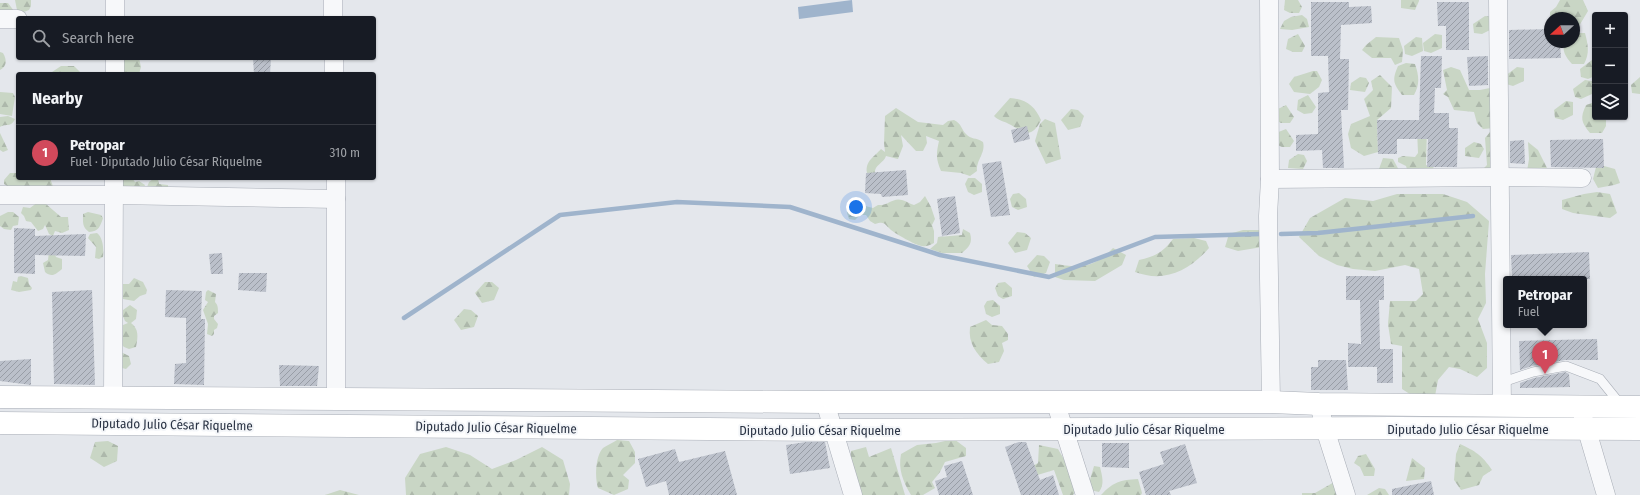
<!DOCTYPE html>
<meta charset="utf-8">
<style>
body{margin:0;font-family:"Fira Sans Condensed",sans-serif;background:#20242c;color:#f1f3f6}
.controls{position:absolute;right:12px;top:12px;display:grid;overflow:hidden;border-radius:4px;box-shadow:0 1px 3px #0004}
.controls button{width:36px;height:36px;display:grid;place-items:center;padding:0;border:0;border-bottom:1px solid #363941;background:#171b24;color:#f1f3f6;font:20px sans-serif}
.compass{position:absolute;left:1544px;top:12px;width:36px;height:36px;border-radius:50%;background:#171b24;box-shadow:0 1px 3px #0004;rotate:249deg}
.you{position:absolute;left:856px;top:207px;width:14px;height:14px;margin:-10px;border:3px solid #fff;border-radius:50%;background:#1a73e8;box-shadow:0 0 0 6px #1a73e833}
.badge{display:grid;place-items:center;width:26px;height:26px;border-radius:50%;background:#d1495b;color:#fff;font-size:13px;font-weight:700}
.pin{position:absolute;translate:-50% -33px;filter:drop-shadow(0 1px 2px #0008)}
.pin::after{content:'';position:absolute;top:21px;width:14px;height:12px;background:inherit;clip-path:polygon(0 0,100% 0,50% 100%)}
.popup{position:absolute;left:1503px;top:276px;width:84px;height:52px;box-sizing:border-box;display:grid;place-content:center;border-radius:4px;background:#171b24;filter:drop-shadow(0 1px 3px #0005);font-size:13px;white-space:nowrap;color:#9ea1a6}
.popup b{font-size:15px;color:#f1f3f6}
.popup::after{content:'';position:absolute;left:50%;top:100%;margin-left:-8px;border:8px solid transparent;border-top-color:#171b24}
.list{margin:0;padding:0;list-style:none}
h2{display:flex;justify-content:space-between;align-items:center;height:52px;margin:0;padding:0 16px;font-size:17px}
h2 small{font-size:13px;font-weight:400;color:#9ea1a6}
.list li{display:grid;grid-template-columns:26px 1fr auto;gap:12px;align-items:center;box-sizing:border-box;height:56px;padding:0 16px;border-top:1px solid #363941}
.list b{display:block;font-size:15px;white-space:nowrap}
.list p{margin:0;font-size:13px;white-space:nowrap;color:#9ea1a6}
.list em{font-size:13px;font-style:normal;color:#9ea1a6}
.icon{flex:none;width:22px;height:22px;fill:none;stroke:currentColor;stroke-width:2;stroke-linecap:round;stroke-linejoin:round}
.map{position:relative;flex:none;width:1640px;height:495px;overflow:hidden}
.search{position:absolute;background:#171b24;box-shadow:0 1px 3px #0004;left:16px;top:16px;width:360px;height:44px;display:flex;align-items:center;gap:10px;box-sizing:border-box;padding:0 14px;border-radius:4px;color:#9ea1a6;font-size:15px}
.panel{position:absolute;background:#171b24;box-shadow:0 1px 3px #0004;left:16px;top:72px;width:360px;height:108px;border-radius:4px}
.map>svg:first-child{display:block}
.forest{fill:url(#forest-firs)}
.water{fill:#9fb4cc}
.lines{fill:none;stroke-linecap:round;stroke-linejoin:round}
.stream{stroke:#9fb4cc;stroke-width:4.5}
.building{fill:url(#building-hatch)}
.lane-casing{stroke:#a9aeb7;stroke-width:10}
.street-casing{stroke:#a9aeb7;stroke-width:19}
.secondary-casing{stroke:#a9aeb7;stroke-width:23}
.lane{stroke:#f7f8fa;stroke-width:9}
.street{stroke:#f7f8fa;stroke-width:18}
.secondary{stroke:#fff;stroke-width:22}
.labels{text-anchor:middle;stroke-width:4;stroke-linejoin:round;paint-order:stroke}
.street-label{font-size:13px;fill:#2b3445;stroke:#f4f6f9}
</style>
<div class="map">
<svg width="1640" height="495" viewBox="0 0 1640 495">
<defs>
<pattern id="forest-firs" width="22" height="20" patternUnits="userSpaceOnUse"><rect width="22" height="20" fill="#c9d6c5"/><path d="M5 1l3.5 6h-7zM16 11l3.5 6h-7z" fill="#adb8ab"/></pattern>
<pattern id="building-hatch" width="6" height="6" patternUnits="userSpaceOnUse"><rect width="6" height="6" fill="#bbc0ca"/><path d="M-1 1l2-2M0 6l6-6M5 7l2-2" fill="none" stroke="#989da6"/></pattern>
</defs>
<rect width="100%" height="100%" fill="#e4e7ec"/>
<!-- forest -->
<g class="forest">
<polygon points="15,0 31,0 31,6 29,10 24,12 17,10"/>
<polygon points="1285,0 1298,0 1302,7 1299,13 1290,13 1284,10"/>
<polygon points="1401,0 1419,0 1419,1 1415,10 1401,8"/>
<polygon points="1560,0 1583,0 1588,11 1579,26 1574,27 1574,18 1550,18 1550,21 1550,12 1556,7"/>
<polygon points="0,3 8,3 14,11 0,22"/>
<polygon points="1302,15 1307,19 1309,27 1292,30 1280,29 1284,21 1291,17"/>
<polygon points="1485,16 1492,17 1492,29 1482,34 1474,33 1473,24"/>
<path d="M1574,33h11c3,12 5,20 -1,31h-12c-6,-7 -11,-13 -7,-22h9z"/>
<polygon points="1298,34 1305,46 1302,52 1293,52 1286,49 1288,39"/>
<polygon points="1435,34 1442,35 1442,48 1431,53 1424,51 1423,43"/>
<polygon points="1376,37 1399,38 1403,50 1402,62 1395,65 1391,58 1372,58 1362,50 1366,45"/>
<polygon points="1416,37 1422,38 1423,51 1412,56 1405,54 1404,46"/>
<path d="M0,52l3,1c4,7 4,13 -3,17z"/>
<polygon points="120,58 139,58 141,67 139,74 125,74 121,71"/>
<polygon points="1592,60 1595,61 1595,76 1588,79 1581,77 1580,69"/>
<path d="M1406,63l9,1c4,12 5,20 -1,31h-12c-9,-12 -10,-15 -4,-29z"/>
<polygon points="61,66 74,66 82,74 49,74"/>
<polygon points="1451,67 1460,70 1469,90 1480,90 1490,88 1495,128 1483,129 1477,123 1474,112 1454,110 1448,97 1443,94 1447,90 1443,70"/>
<polygon points="1517,67 1524,68 1524,81 1513,86 1506,84 1505,76"/>
<polygon points="1313,71 1317,71 1322,80 1319,87 1310,94 1294,92 1289,84 1294,77"/>
<polygon points="1380,75 1392,87 1391,108 1377,120 1378,152 1364,156 1351,148 1348,134 1351,124 1370,116 1364,99 1373,90 1371,81"/>
<polygon points="1360,77 1366,78 1369,83 1365,92 1350,90 1351,83"/>
<polygon points="1640,77 1640,94 1632,93 1631,85"/>
<polygon points="1585,80 1592,81 1592,94 1581,99 1575,97 1573,89"/>
<polygon points="0,92 13,93 15,97 12,116 0,114"/>
<polygon points="1308,95 1316,107 1312,113 1304,114 1297,110 1298,100"/>
<path d="M1010,98c16,1 25,8 31,22 -9,19 -17,13 -30,5 -7,-4 -12,-4 -17,-9z"/>
<polygon points="1566,101 1573,102 1573,115 1563,120 1555,118 1554,110"/>
<path d="M1595,102v15h11v9l-4,7h-12c-9,-11 -10,-15 -4,-28z"/>
<polygon points="1286,105 1294,117 1290,123 1281,123 1275,120 1276,110"/>
<path d="M896,108l22,14 25,3 5,-4 6,-1c8,4 7,9 12,14 5,6 10,3 17,8 3,11 -7,18 -6,29l-7,5 -9,-3 -20,-2c-5,-12 -5,-17 -2,-30l-13,-5 1,7 -4,8h-7l-15,-16 2,11 -5,13 -12,-3c-2,7 -12,9 -11,17h-8c-2,-12 7,-16 14,-24l4,3 -1,-9 1,-27z"/>
<polygon points="1071,109 1078,110 1084,116 1080,127 1068,130 1061,120"/>
<path d="M8,116l7,3c-4,9 -9,4 -15,8v-10z"/>
<polygon points="1045,119 1055,123 1061,159 1046,164 1035,141 1040,124"/>
<polygon points="1286,129 1294,141 1290,147 1282,147 1275,144 1276,133"/>
<polygon points="1427,129 1426,165 1433,167 1437,172 1409,176 1406,166 1398,162 1398,158 1403,156 1415,157 1418,153 1417,130"/>
<polygon points="1490,132 1505,172 1481,171 1487,165 1485,138"/>
<polygon points="0,133 8,150 3,152 0,150"/>
<polygon points="1474,142 1481,144 1484,149 1479,158 1465,156 1465,148"/>
<polygon points="1528,142 1538,150 1549,172 1527,171 1529,159"/>
<polygon points="1298,154 1304,155 1307,161 1303,169 1288,168 1289,160"/>
<polygon points="1383,158 1393,159 1402,176 1379,169"/>
<polygon points="1604,166 1615,169 1620,183 1614,185 1598,188 1593,179 1596,167"/>
<polygon points="10,173 18,173 18,178 51,178 51,181 54,189 9,187 4,184 4,180"/>
<polygon points="120,178 132,178 135,182 139,181 145,185 143,191 121,190"/>
<polygon points="968,178 975,178 982,184 982,192 974,195 968,192 965,184"/>
<polygon points="153,179 158,179 159,184 168,185 168,189 147,187 149,182"/>
<polygon points="1597,192 1610,194 1617,213 1610,218 1573,213 1562,209 1562,200 1584,194"/>
<polygon points="1019,193 1026,199 1027,207 1018,210 1012,207 1010,199 1013,194"/>
<polygon points="1397,194 1443,194 1467,202 1489,221 1485,274 1486,303 1478,319 1487,343 1487,368 1477,377 1460,369 1449,367 1438,380 1435,396 1419,400 1402,389 1402,346 1391,344 1388,324 1390,301 1416,301 1423,294 1419,269 1405,265 1375,271 1353,269 1337,265 1319,256 1299,237 1310,218 1345,198 1373,201"/>
<path d="M925,196l6,11 4,12 -3,6 2,6v12c-4,2 -8,4 -12,3 -7,-1 -26,-12 -31,-16 -7,-6 -6,-9 -16,-6l-5,-3 -4,-6h-6l-5,5 -6,-1 -2,-6 1,-7 6,-3 19,5 5,-3c10,1 15,-8 24,-5 4,1 8,4 12,5l6,-3z"/>
<polygon points="38,202 46,204 61,217 68,217 69,230 62,233 55,231 53,236 49,234 45,225 43,229 38,231 31,222 26,221 24,216 21,213 23,207 30,208"/>
<polygon points="8,212 13,212 19,217 18,225 13,226 11,230 4,229 0,226 0,216"/>
<path d="M88,212l13,3 2,3c-3,9 -4,13 -14,14 -7,-5 -6,-10 -6,-18z"/>
<path d="M963,229l7,4c3,10 -1,14 -8,20h-20l-12,-4 7,-6 1,-6 24,-2z"/>
<polygon points="1243,230 1268,230 1262,247 1238,251 1225,247 1229,234"/>
<polygon points="1017,232 1025,233 1031,238 1027,250 1015,253 1008,243"/>
<path d="M97,233c6,4 7,17 6,24l-4,2 -4,-1 1,-11 -8,-9 2,-4z"/>
<path d="M1194,238l12,3 3,7c-20,23 -45,35 -74,24l4,-12c17,-4 23,-7 34,-21z"/>
<path d="M1113,248l13,7 -4,10 -27,16 -31,-1 -9,-3v-13c25,4 40,4 58,-16z"/>
<path d="M54,250l2,7 6,2v10c-6,5 -10,9 -17,3l-2,-9 5,-3 1,-8z"/>
<polygon points="1037,255 1044,256 1050,262 1046,273 1034,277 1027,266"/>
<polygon points="21,276 28,278 29,284 32,288 31,290 19,292 11,290 13,281 17,282 18,277"/>
<polygon points="134,278 143,282 147,290 146,294 140,296 134,301 123,299 118,297 122,284 129,284"/>
<polygon points="485,282 492,282 499,288 494,300 482,303 475,293"/>
<polygon points="1005,282 1012,288 1012,296 1003,299 998,296 995,288 998,283"/>
<path d="M208,290l8,4 -1,8c3,3 3,6 3,11l-4,3v3l4,5 -1,4 -3,2v4l-2,2 -5,-2 1,-10 -5,-14 5,-8 -3,-2 1,-8z"/>
<polygon points="993,300 1000,306 1000,314 992,317 986,314 984,306 987,301"/>
<path d="M130,305l7,5 -1,9 -5,4c8,6 7,14 5,24l-7,2 -5,-2 -8,-8 2,-12 10,-4 -3,-2 -3,-7 1,-4z"/>
<polygon points="464,309 471,310 478,316 474,327 461,330 454,320"/>
<path d="M986,320l6,5 10,1 6,8v6l-6,3 2,8 -5,11 -11,2c-12,-10 -20,-21 -18,-37z"/>
<polygon points="119,351 129,356 131,364 126,369 122,368"/>
<path d="M954,439l12,9v8l-21,6 -5,10 -8,10 3,6 -12,7h-12c-8,-14 -13,-25 -10,-41l16,-9 19,-2z"/>
<path d="M617,440l12,1 6,11v11l-12,12 6,5 -1,9 -14,6 -16,-7c-3,-11 -3,-31 5,-40 4,-3 10,-5 14,-8z"/>
<polygon points="108,441 118,446 117,461 104,467 90,458 95,442"/>
<path d="M1460,444c15,7 22,11 32,26l-9,6 -4,9 -18,5 -7,-10 2,-26z"/>
<polygon points="1039,445 1058,449 1072,473 1075,492 1073,495 1063,495 1054,470 1021,480 1019,474 1038,463"/>
<polygon points="446,447 470,455 492,469 516,460 542,447 563,460 570,484 569,495 406,495 405,478 420,454"/>
<polygon points="866,447 869,457 891,448 905,495 860,495 850,464 851,451"/>
<polygon points="1366,454 1375,469 1374,476 1364,476 1360,467 1354,463 1358,456"/>
<polygon points="1412,458 1425,468 1424,479 1406,481"/>
<path d="M1094,466l6,1c2,9 5,17 -1,25l-9,-2 -1,-7z"/>
<path d="M1138,479l4,14 -1,2h-40c12,-13 19,-15 37,-16z"/>
<polygon points="1336,481 1346,495 1302,495 1302,493 1315,493"/>
<polygon points="1379,488 1385,489 1389,495 1367,495"/>
<polygon points="340,490 359,495 325,495"/>
</g>
<!-- water -->
<polygon class="water" points="852,0 853,12 799,19 798,7"/>
<g class="lines">
<!-- stream -->
<g class="stream">
<polyline points="1281,234 1318,233 1473,216"/>
<polyline points="404,318 560,215 677,202 790,207 940,255 1049,277 1155,237 1261,234"/>
</g>
</g>
<!-- building -->
<g class="building">
<polygon points="1311,2 1349,2 1349,7 1371,6 1372,23 1341,25 1340,59 1349,59 1348,110 1341,110 1344,168 1323,168 1322,150 1296,151 1296,135 1318,134 1318,93 1329,92 1328,56 1311,56"/>
<polygon points="1437,2 1469,2 1469,50 1446,50 1446,26 1438,26"/>
<polygon points="1550,29 1550,42 1560,42 1561,58 1509,59 1509,30"/>
<polygon points="1421,56 1442,56 1441,88 1435,88 1434,113 1449,113 1449,128 1458,128 1457,167 1427,167 1428,139 1397,139 1397,154 1378,154 1377,120 1419,120"/>
<polygon points="1488,56 1488,85 1469,86 1467,57"/>
<polygon points="253,58 271,58 270,74 254,74"/>
<polygon points="1027,126 1030,139 1014,143 1011,130"/>
<polygon points="1603,139 1604,168 1551,167 1550,140"/>
<polygon points="1524,140 1525,164 1510,163 1510,141"/>
<polygon points="1001,161 1010,215 991,217 982,164"/>
<polygon points="906,170 908,195 882,197 881,194 865,193 866,173"/>
<polygon points="955,196 960,233 942,236 937,199"/>
<polygon points="14,228 35,229 35,236 86,234 85,256 35,255 35,274 14,273"/>
<polygon points="1589,252 1590,279 1512,279 1511,255"/>
<polygon points="222,253 223,274 211,274 209,254"/>
<polygon points="239,273 267,273 266,292 238,290"/>
<polygon points="1346,276 1384,276 1384,300 1379,300 1380,349 1393,349 1393,383 1377,383 1377,367 1348,367 1348,343 1361,344 1360,300 1346,300"/>
<polygon points="92,290 95,385 54,384 52,292"/>
<polygon points="166,290 202,291 201,319 205,319 204,385 174,384 175,364 186,363 186,318 165,317"/>
<polygon points="1597,339 1598,360 1565,360 1532,366 1520,370 1519,341"/>
<polygon points="31,359 31,385 0,381 0,361"/>
<polygon points="1318,360 1346,360 1348,390 1311,390 1311,367 1318,367"/>
<polygon points="279,365 319,366 317,386 280,386"/>
<polygon points="1565,372 1569,374 1570,387 1520,388 1520,383 1534,378"/>
<polygon points="806,442 825,442 830,468 790,474 786,445"/>
<polygon points="1019,442 1026,442 1040,480 1053,475 1059,495 1021,495 1005,447"/>
<polygon points="1102,443 1129,443 1129,468 1102,467"/>
<polygon points="1185,444 1197,483 1169,491 1171,495 1146,495 1139,472 1164,464 1160,452"/>
<polygon points="675,449 679,462 725,451 737,495 669,495 666,481 646,487 638,459"/>
<polygon points="962,461 973,495 939,495 935,481 947,477 944,466"/>
<polygon points="1431,481 1434,495 1392,495 1392,489"/>
</g>
<g class="lines">
<!-- lane casing -->
<g class="lane-casing">
<polyline id="lane" points="1503,382 1533,372 1566,366 1600,379 1621,405"/>
</g>
<!-- street casing -->
<g class="street-casing">
<g id="street">
<polyline points="333,0 333,18"/>
<polyline points="1269,0 1270,179 1268,216 1271,402"/>
<polyline points="1498,0 1502,406"/>
<polyline points="115,18 115,0"/>
<polyline points="0,19 18,19"/>
<polyline points="334,58 334,74"/>
<polyline points="115,74 115,58"/>
<polyline points="1270,179 1500,177 1582,178"/>
<polyline points="0,195 114,195 336,199"/>
<polyline points="113,398 114,178"/>
<polyline points="336,400 336,178"/>
<polyline points="1055,401 1085,495"/>
<polyline points="825,402 853,495"/>
<polyline points="1319,404 1325,429 1346,495"/>
<polyline points="1583,417 1606,495"/>
</g>
</g>
<!-- secondary casing -->
<g class="secondary-casing">
<g id="secondary">
<polyline points="0,397 825,402 1271,402 1319,404 1640,407"/>
<polyline points="0,423 834,430 1395,428 1640,429"/>
</g>
</g>
<!-- lane -->
<use href="#lane" class="lane"/>
<!-- street -->
<use href="#street" class="street"/>
<!-- secondary -->
<use href="#secondary" class="secondary"/>
</g>
<g class="labels">
<!-- street labels -->
<g class="street-label">
<text transform="translate(172 424) rotate(1)" y="5">Diputado Julio César Riquelme</text>
<text transform="translate(496 427) rotate(1)" y="5">Diputado Julio César Riquelme</text>
<text x="1144" y="434">Diputado Julio César Riquelme</text>
<text x="1468" y="434">Diputado Julio César Riquelme</text>
<text x="820" y="435">Diputado Julio César Riquelme</text>
</g>
</g>
</svg>
<div class="controls">
<button>+</button>
<button>−</button>
<button><svg class="icon" aria-label="layers" viewBox="0 0 24 24"><path d="M12 4l9 5-9 5-9-5zM3 14l9 5 9-5"/></svg></button>
</div>
<svg class="compass" viewBox="-18 -18 36 36"><path d="M0-13l5 13h-10z" fill="#e53935"/><path d="M0 13l5-13h-10z" fill="#9ea1a6"/></svg>
<div class="you"></div>
<div class="pin badge" style="left:1545px;top:374px">1</div>
<div class="popup"><b>Petropar</b>Fuel</div>
<div class="search"><svg class="icon" aria-label="search" viewBox="0 0 24 24"><circle cx="10" cy="10" r="6"/><path d="M15 15l6 6"/></svg>Search here</div>
<section class="panel">
<h2>Nearby<small></small></h2>
<ul class="list">
<li><span class="badge">1</span><div><b>Petropar</b><p>Fuel · Diputado Julio César Riquelme</p></div><em>310 m</em></li>
</ul>
</section>
</div>
